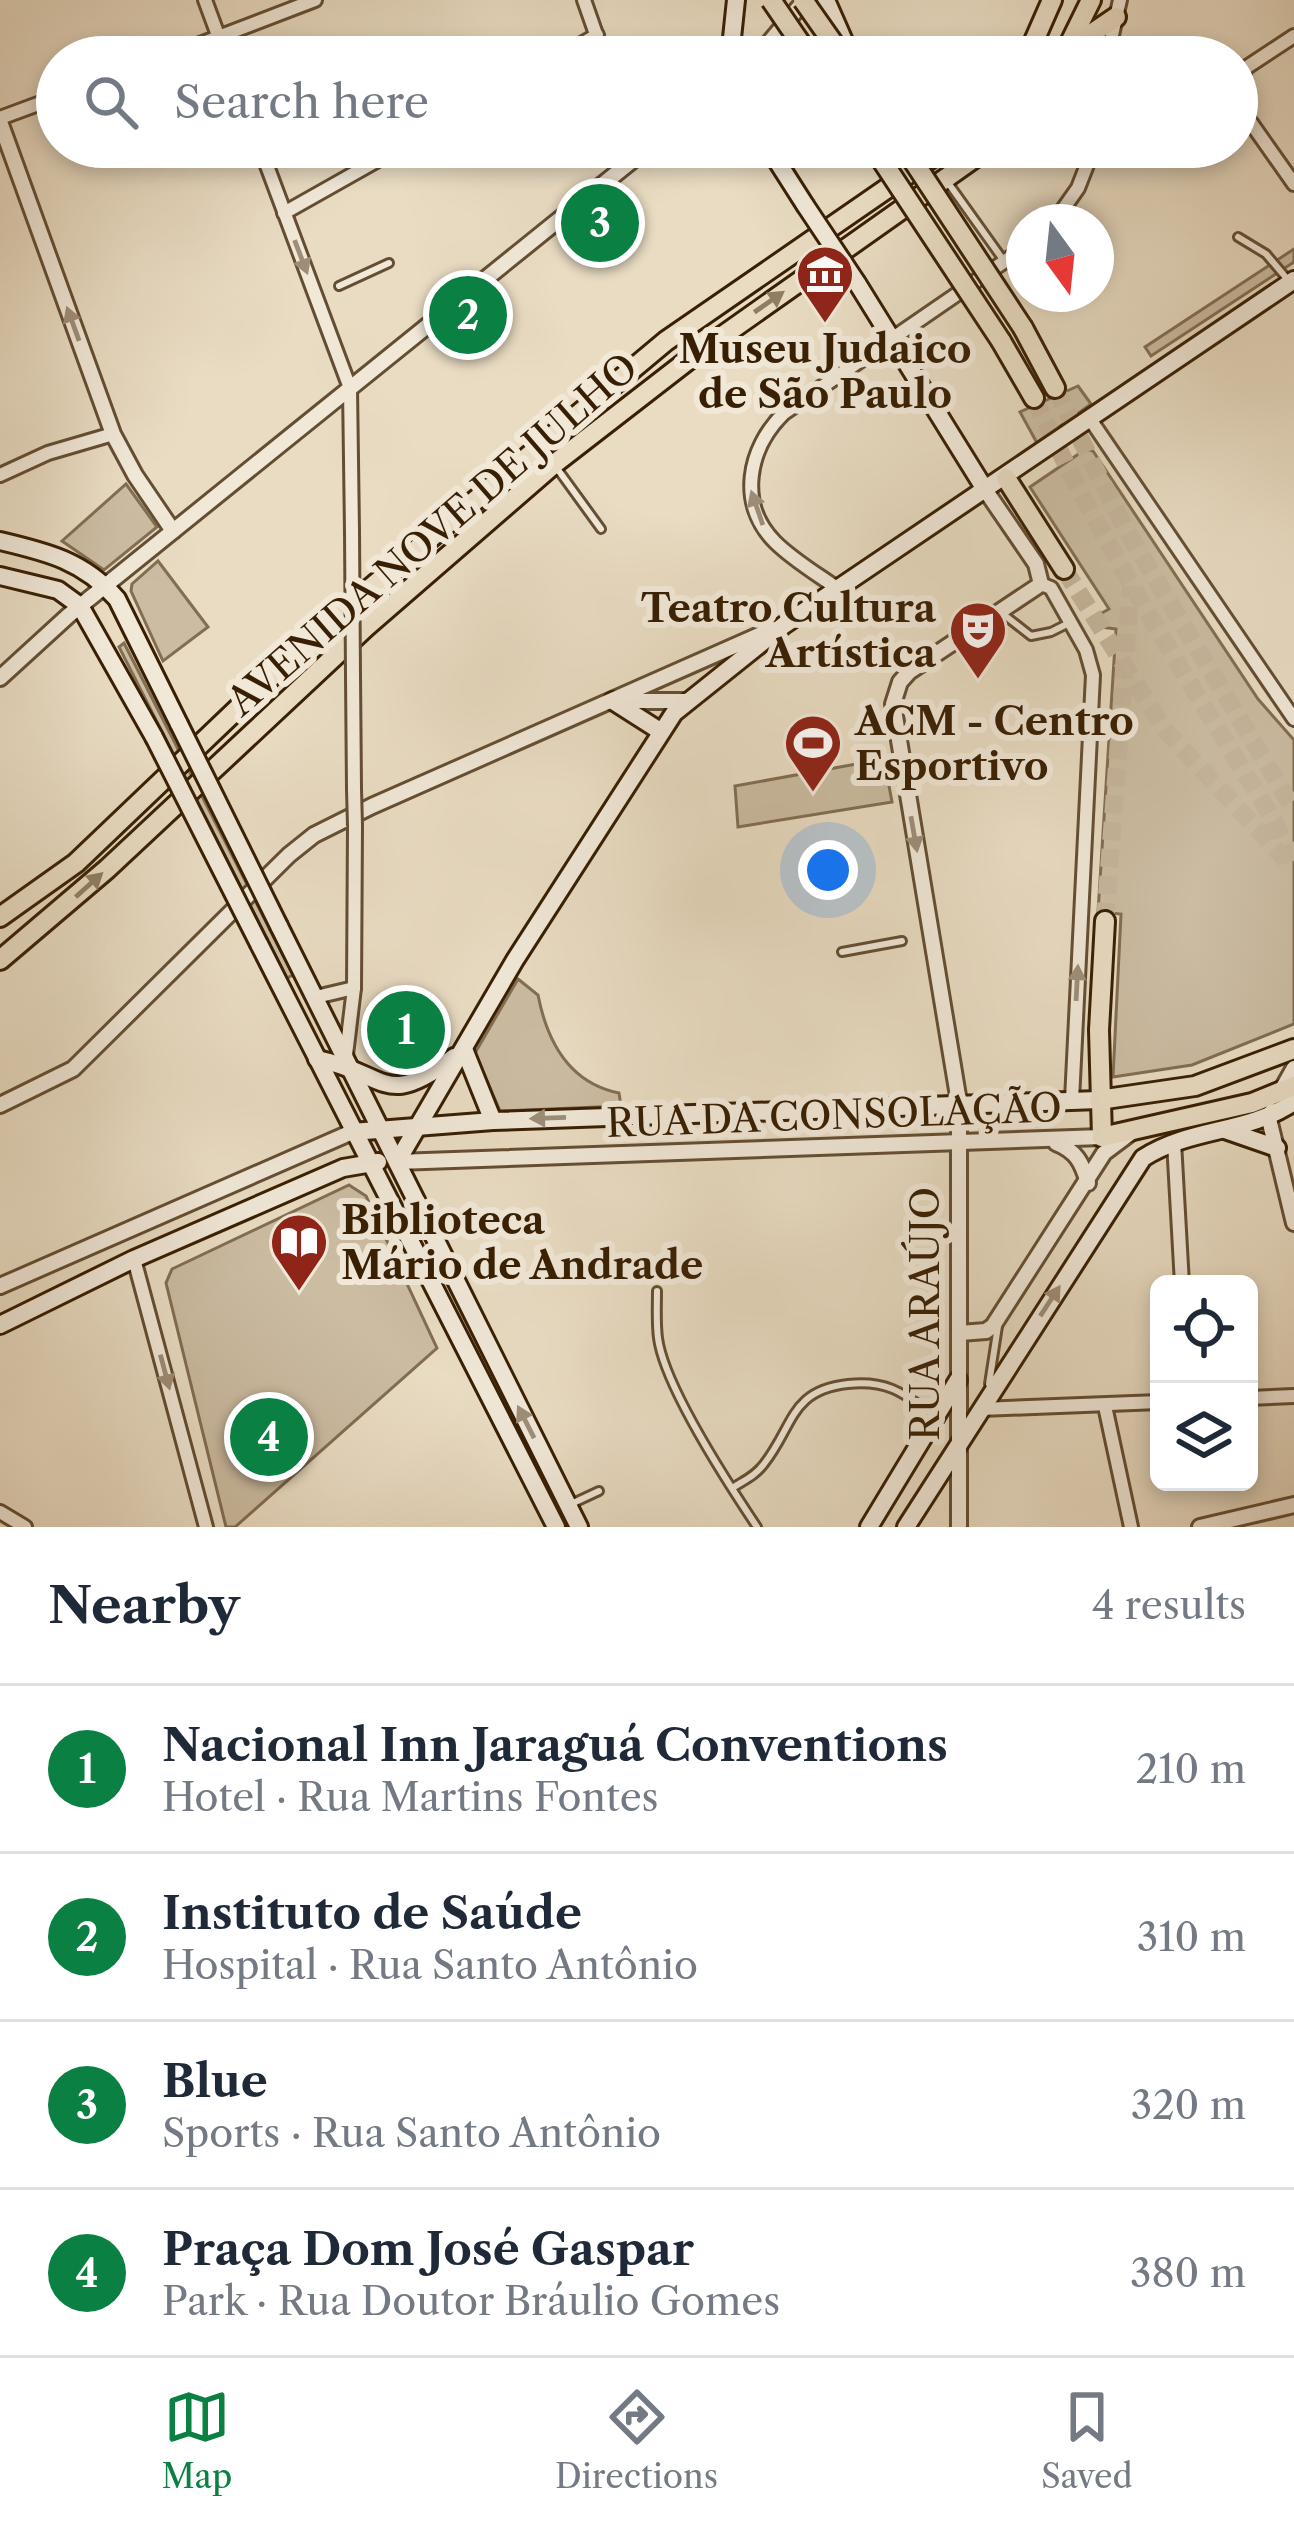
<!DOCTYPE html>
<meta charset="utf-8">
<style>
body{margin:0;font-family:"Libre Caslon Text",serif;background:#f6f6f7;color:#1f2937}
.controls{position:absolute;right:36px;bottom:36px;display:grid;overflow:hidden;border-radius:18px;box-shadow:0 6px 18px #0003}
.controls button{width:108px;height:108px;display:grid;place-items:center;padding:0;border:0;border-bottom:3px solid #e0e1e3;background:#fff;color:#1f2937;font:60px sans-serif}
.compass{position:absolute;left:1006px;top:204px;width:108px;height:108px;border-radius:50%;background:#fff;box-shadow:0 6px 18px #0003;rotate:165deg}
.you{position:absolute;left:828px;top:870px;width:42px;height:42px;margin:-30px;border:9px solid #fff;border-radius:50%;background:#1a73e8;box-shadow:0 0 0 18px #1a73e833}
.badge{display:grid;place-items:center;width:78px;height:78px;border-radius:50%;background:#0b8043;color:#fff;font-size:39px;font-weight:700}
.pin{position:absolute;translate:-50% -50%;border:6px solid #fff;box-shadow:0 3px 12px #0006}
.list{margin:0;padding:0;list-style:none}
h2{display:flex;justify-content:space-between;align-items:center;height:156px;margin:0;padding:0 48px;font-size:51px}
h2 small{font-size:39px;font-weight:400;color:#747a83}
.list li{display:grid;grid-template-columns:78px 1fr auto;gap:36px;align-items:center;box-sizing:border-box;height:168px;padding:0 48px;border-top:3px solid #e0e1e3}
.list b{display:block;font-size:45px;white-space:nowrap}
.list p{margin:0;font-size:39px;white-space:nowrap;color:#747a83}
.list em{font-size:39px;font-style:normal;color:#747a83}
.icon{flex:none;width:66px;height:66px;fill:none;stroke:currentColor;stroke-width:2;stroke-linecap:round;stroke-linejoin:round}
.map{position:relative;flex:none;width:1294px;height:1527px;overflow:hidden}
.search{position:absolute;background:#fff;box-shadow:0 6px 18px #0003;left:36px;right:36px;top:36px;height:132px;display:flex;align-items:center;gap:30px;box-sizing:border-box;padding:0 42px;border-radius:66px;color:#747a83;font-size:45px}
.sheet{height:828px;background:#fff}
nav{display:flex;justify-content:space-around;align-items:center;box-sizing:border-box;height:168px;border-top:3px solid #e0e1e3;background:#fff;font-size:33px;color:#747a83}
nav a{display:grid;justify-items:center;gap:6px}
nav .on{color:#0b8043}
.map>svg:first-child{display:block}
.green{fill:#cbbca2;stroke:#826e52;stroke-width:3}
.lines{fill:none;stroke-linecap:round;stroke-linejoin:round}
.trunk-tunnel{stroke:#c6b69d;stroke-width:18;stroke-dasharray:18 9;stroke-linecap:butt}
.service-casing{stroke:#644e33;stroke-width:12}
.minor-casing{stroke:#644e33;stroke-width:18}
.tertiary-casing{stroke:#644e33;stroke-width:20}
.secondary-casing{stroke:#381f03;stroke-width:22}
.primary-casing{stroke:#381f03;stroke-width:24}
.trunk-casing{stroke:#381f03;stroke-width:24}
.service{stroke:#f1e8d8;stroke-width:6}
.minor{stroke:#f1e8d8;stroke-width:12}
.tertiary{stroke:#f1e8d8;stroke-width:14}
.secondary{stroke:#f1e8d8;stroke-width:16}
.primary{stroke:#e9dcc3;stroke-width:18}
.trunk{stroke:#e9dcc3;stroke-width:18}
.minor-bridge-casing{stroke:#644e33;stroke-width:18;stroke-linecap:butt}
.secondary-bridge-casing{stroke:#381f03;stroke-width:22;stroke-linecap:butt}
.trunk-bridge-casing{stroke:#381f03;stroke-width:24;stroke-linecap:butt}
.minor-bridge{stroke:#f1e8d8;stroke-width:12}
.secondary-bridge{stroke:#f1e8d8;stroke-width:16}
.trunk-bridge{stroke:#e9dcc3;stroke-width:18}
.oneway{fill:#9e8e78}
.oneway2{fill:#907e63}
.labels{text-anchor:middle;stroke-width:12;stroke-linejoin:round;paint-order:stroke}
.poi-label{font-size:39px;font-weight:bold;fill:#381f03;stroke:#f1e8d8;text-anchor:start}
.street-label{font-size:39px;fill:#381f03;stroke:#f1e8d8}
</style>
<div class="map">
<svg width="1294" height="1527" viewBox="0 0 1294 1527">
<rect width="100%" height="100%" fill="#e9dcc3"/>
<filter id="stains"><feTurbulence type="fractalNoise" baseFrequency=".00167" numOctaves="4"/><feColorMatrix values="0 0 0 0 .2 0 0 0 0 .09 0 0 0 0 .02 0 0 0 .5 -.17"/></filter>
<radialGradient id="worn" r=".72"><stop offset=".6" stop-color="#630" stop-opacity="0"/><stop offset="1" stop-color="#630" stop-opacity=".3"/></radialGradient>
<!-- green -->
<g class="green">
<polygon points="1294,249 1294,262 1151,356 1145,347"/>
<polygon points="1078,386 1091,404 1037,443 1020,412"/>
<polygon points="1086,449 1093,451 1258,699 1294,740 1294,1024 1192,1065 1113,1077 1121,914 1098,912 1116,629 1101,627 1091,619 1109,609 1030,487"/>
<polygon points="126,484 157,527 104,570 62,541"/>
<polygon points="158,561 208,627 163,661 131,591 132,584"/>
<polygon points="124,643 293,975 287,978 119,647"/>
<polygon points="884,759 892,802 738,827 735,786"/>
<path d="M518,979l20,16c9,46 31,88 81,98l2,13 -121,5 -25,-58z"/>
<polygon points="349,1185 366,1196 437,1348 235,1527 226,1527 166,1283 172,1269"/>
</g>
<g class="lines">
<!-- trunk-tunnel -->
<g class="trunk-tunnel">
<polyline points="1055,388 1124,526 1294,810"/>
<path d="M1034,398c69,149 157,287 242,426l18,41"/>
<polyline points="1064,569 1165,730 1286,860"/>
<polyline points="1105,921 1131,586"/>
</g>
<!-- service casing -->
<g class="service-casing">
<g id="service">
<polyline points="949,184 1004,261"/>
<polyline points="1238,237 1266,254 1288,280"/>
<polyline points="339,286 389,263"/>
<polyline points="556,467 601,529"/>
<polyline points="1003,614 1031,636 1051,632 1069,623"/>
<polyline points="842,952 902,941"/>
<path d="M657,1291c0,15 -1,32 1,47 6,47 71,147 99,189"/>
<polyline points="989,1384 998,1326"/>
<path d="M734,1487c11,-7 22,-12 30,-23 30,-38 26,-74 84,-80 40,-4 55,9 86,31"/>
<polyline points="569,1505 599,1491"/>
</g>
</g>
<!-- minor casing -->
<g class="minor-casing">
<g id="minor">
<polyline points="205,0 226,57"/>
<polyline points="584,0 604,57"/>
<polyline points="166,57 315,0"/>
<polyline points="559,57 597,35"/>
<polyline points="1107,57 1120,0"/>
<polyline points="1237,82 1247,67 1294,36"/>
<polyline points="1237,103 1294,184"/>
<polyline points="0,118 57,97"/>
<polyline points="260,147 350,388 352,531"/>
<polyline points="284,213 401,147"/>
<polyline points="1054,222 1078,188 1094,147"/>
<polyline points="1090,419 1294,719"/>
<polyline points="0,475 48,453 113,434"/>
<polyline points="1041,584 1051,588 1086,650 1093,675 1072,1100"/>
<path d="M838,589c-21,-15 -45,-29 -63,-47 -38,-38 -27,-94 9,-129l240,-165"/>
<polyline points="353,675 354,789"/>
<polyline points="316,997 354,988"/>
<polyline points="346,1055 354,988 355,826"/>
<polyline points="1174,1142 1182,1284"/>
<polyline points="134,1259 206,1527"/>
<polyline points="1249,1398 1294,1396"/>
<polyline points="1105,1406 1131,1527"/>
<polyline points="981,1409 1159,1402"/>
<polyline points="0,1512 25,1527"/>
</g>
</g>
<!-- tertiary casing -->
<g class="tertiary-casing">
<g id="tertiary">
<polyline points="757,57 805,0"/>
<polyline points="0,122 113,434 135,475 173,531"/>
<polyline points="0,678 69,615 649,147"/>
<polyline points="618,701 688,701"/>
<polyline points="1281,1091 1294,1068"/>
<polyline points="0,1105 73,1069 289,855 314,835 372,806 773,629"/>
<polyline points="1272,1111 1269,1119 1294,1223"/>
<path d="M1056,1143c20,8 26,19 32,40"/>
<polyline points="397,1162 1102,1137"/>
<polyline points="0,1286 352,1132"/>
<polyline points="960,1333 986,1331 993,1326 1104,1153 1132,1132"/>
<polyline points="959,1527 959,1102 893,704 900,682 909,672 1041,584 1036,564 986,491"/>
<polyline points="1200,1527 1294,1505"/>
</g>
</g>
<!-- secondary casing -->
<g class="secondary-casing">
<g id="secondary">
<polyline points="826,0 851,57"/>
<polyline points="730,57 736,0"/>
<polyline points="768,147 805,205"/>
<polyline points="857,283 986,491"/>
<path d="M0,541c47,11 84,20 117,58l62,125"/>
<polyline points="0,576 58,590 80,606 154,737"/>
<polyline points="613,701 660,731"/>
<polyline points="279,926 579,1527"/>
<polyline points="259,944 556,1527"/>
<polyline points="464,1049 493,1121"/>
<path d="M317,1059c71,14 66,52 137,-2"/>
<polyline points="1225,1130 1277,1148"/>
<polyline points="352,1132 493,1121 1099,1100"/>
<polyline points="397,1162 515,960 674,713 784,625 1294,280"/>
<polyline points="0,1325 134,1259 343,1168 378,1162"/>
<polyline points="869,1527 958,1380"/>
<path d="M906,1527l237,-369c48,-31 104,-24 151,-56"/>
</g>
</g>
<!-- primary casing -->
<g class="primary-casing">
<g id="primary">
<polyline points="1072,47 1116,17"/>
<polyline points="1027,57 1052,0"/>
<polyline points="1063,57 1091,0"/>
<polyline points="0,917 76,863 318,632 666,341 947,147"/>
<polyline points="0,960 107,869 366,627 554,464 687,361 990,147"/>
<polyline points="1099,1100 1195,1086 1294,1049"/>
<polyline points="1102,1137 1252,1103 1294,1086"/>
</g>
</g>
<!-- trunk casing -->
<g class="trunk-casing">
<g id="trunk">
<polyline points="1023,328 1055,388"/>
<polyline points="1001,341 1034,398"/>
<polyline points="1006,478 1064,569"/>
<polyline points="1102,1137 1099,1030 1105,921"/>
</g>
</g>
<!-- service -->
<use href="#service" class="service"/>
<!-- minor -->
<use href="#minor" class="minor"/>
<!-- tertiary -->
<use href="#tertiary" class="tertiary"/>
<!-- secondary -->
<use href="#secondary" class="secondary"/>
<!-- primary -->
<use href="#primary" class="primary"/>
<!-- trunk -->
<use href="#trunk" class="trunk"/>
<!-- minor-bridge casing -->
<g class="minor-bridge-casing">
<g id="minor-bridge">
<polyline points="352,531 353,675"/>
<polyline points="354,789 355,826"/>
</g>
</g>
<!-- secondary-bridge casing -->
<g class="secondary-bridge-casing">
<g id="secondary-bridge">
<polyline points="805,205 857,283"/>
<polyline points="179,724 279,926"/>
<polyline points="154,737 259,944"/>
</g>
</g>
<!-- trunk-bridge casing -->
<g class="trunk-bridge-casing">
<g id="trunk-bridge">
<polyline points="771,0 810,57"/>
<polyline points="803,0 843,57"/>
<polyline points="873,147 1001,341"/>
<polyline points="904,147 1023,328"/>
</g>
</g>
<!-- minor-bridge -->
<use href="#minor-bridge" class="minor-bridge"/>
<!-- secondary-bridge -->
<use href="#secondary-bridge" class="secondary-bridge"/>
<!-- trunk-bridge -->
<use href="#trunk-bridge" class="trunk-bridge"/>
</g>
<!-- one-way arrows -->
<defs><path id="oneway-solid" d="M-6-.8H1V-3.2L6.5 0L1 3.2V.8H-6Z" transform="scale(3)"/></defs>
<g class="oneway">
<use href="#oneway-solid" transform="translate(301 257) rotate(69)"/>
<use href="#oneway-solid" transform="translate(73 324) rotate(-110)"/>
<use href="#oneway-solid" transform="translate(757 508) rotate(-109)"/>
<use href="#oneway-solid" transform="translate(914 834) rotate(80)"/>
<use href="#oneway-solid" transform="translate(1077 983) rotate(-87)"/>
<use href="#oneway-solid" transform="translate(548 1118) rotate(178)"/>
<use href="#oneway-solid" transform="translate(1050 1301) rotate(-57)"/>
<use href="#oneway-solid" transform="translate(165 1372) rotate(75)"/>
<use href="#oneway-solid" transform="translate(526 1422) rotate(-117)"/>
</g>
<g class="oneway2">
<use href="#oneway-solid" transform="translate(769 302) rotate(-35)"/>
<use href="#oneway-solid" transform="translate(89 885) rotate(-42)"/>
</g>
<!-- icons -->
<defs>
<g id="museum-pin" transform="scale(3)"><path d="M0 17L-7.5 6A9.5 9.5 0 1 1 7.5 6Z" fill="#8f2418" stroke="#f1e8d8"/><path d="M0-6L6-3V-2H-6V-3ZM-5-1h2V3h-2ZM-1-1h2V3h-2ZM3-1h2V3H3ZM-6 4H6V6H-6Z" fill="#fff"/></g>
<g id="theatre-pin" transform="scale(3)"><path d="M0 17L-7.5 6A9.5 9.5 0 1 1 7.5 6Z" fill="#8f2418" stroke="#f1e8d8"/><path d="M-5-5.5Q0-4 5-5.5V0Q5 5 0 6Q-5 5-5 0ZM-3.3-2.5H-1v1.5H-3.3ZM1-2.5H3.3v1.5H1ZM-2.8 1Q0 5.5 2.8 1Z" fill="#fff"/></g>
<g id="stadium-pin" transform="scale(3)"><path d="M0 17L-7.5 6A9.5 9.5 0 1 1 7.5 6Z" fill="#8f2418" stroke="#f1e8d8"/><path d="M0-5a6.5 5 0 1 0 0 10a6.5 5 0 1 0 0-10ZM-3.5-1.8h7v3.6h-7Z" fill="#fff"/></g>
<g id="library-pin" transform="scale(3)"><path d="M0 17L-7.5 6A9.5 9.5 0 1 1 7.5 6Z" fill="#8f2418" stroke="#f1e8d8"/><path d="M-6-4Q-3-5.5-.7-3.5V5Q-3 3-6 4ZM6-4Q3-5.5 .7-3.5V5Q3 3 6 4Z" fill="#fff"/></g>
</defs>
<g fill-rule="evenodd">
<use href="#museum-pin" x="825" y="274"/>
<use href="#theatre-pin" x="978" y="630"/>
<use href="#stadium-pin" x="813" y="743"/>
<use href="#library-pin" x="299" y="1242"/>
</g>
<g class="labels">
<!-- poi labels -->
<g class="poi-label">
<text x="825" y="363" text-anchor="middle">Museu Judaico<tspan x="825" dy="45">de São Paulo</tspan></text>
<text x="936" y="622" text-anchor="end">Teatro Cultura<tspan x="936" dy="45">Artística</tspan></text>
<text x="855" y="735">ACM - Centro<tspan x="855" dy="45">Esportivo</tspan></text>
<text x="341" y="1234">Biblioteca<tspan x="341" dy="45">Mário de Andrade</tspan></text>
</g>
<!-- street labels -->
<g class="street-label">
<text transform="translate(432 534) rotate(-41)" y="14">AVENIDA NOVE DE JULHO</text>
<text transform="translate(834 1115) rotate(-2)" y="14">RUA DA CONSOLAÇÃO</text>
<text transform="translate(925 1314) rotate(-90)" y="14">RUA ARAÚJO</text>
</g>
</g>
<rect width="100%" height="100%" filter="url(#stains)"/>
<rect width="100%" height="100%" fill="url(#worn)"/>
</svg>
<div class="controls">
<button><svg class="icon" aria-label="locate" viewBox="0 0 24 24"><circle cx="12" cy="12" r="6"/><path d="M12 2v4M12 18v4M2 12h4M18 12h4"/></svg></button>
<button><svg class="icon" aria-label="layers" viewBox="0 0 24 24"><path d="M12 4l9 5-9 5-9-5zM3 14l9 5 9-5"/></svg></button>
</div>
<svg class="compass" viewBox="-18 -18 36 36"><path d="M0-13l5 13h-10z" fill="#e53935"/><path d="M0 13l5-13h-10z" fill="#747a83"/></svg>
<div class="you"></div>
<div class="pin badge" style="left:406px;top:1030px">1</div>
<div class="pin badge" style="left:468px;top:315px">2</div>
<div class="pin badge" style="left:600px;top:223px">3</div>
<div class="pin badge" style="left:269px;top:1437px">4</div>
<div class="search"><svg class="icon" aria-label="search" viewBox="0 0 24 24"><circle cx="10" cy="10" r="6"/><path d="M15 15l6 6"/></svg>Search here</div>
</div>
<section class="sheet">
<h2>Nearby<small>4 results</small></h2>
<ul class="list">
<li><span class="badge">1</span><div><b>Nacional Inn Jaraguá Conventions</b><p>Hotel · Rua Martins Fontes</p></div><em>210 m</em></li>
<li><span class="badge">2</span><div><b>Instituto de Saúde</b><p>Hospital · Rua Santo Antônio</p></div><em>310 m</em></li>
<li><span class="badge">3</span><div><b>Blue</b><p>Sports · Rua Santo Antônio</p></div><em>320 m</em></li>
<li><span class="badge">4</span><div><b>Praça Dom José Gaspar</b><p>Park · Rua Doutor Bráulio Gomes</p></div><em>380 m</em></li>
</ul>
</section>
<nav>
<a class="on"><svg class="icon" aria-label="map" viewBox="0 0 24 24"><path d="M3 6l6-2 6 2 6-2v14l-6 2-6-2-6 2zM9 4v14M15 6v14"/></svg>Map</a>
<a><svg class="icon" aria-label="directions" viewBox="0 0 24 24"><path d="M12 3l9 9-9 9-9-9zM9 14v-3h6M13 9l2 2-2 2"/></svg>Directions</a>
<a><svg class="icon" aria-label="saved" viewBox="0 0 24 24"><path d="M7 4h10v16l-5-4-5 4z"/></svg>Saved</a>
</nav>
